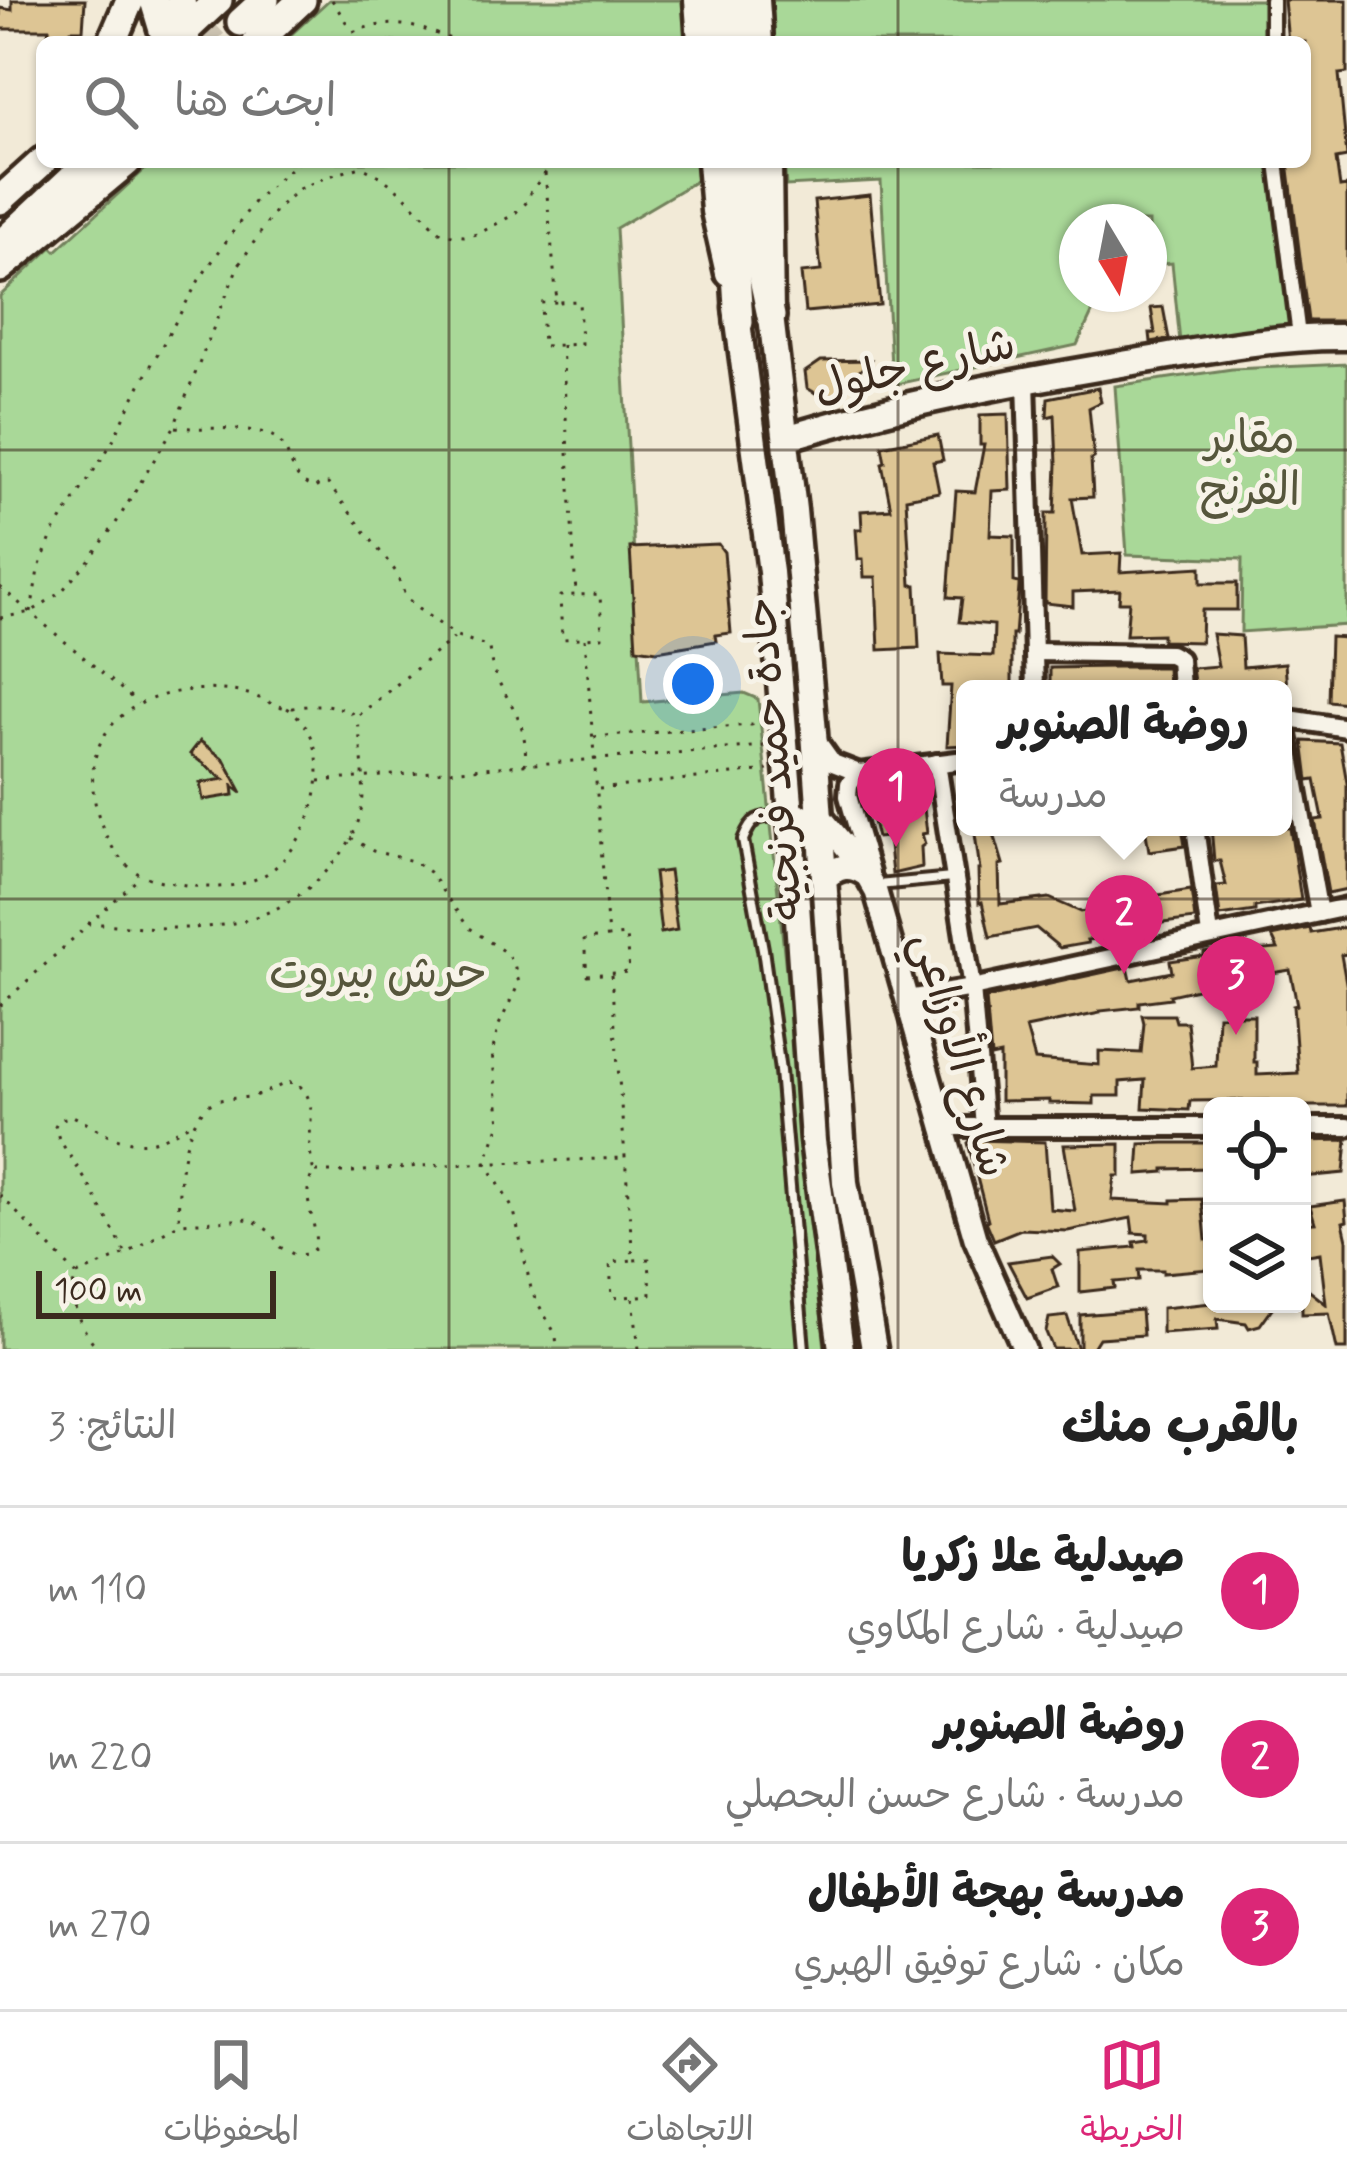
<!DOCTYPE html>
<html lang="ar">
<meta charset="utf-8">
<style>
body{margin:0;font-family:Mynerve,"Playpen Sans Arabic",sans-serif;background:#f6f6f6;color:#222;direction:rtl}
.controls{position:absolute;right:36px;bottom:36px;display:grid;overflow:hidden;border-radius:18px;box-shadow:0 3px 9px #0004}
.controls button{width:108px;height:108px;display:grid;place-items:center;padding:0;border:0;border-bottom:3px solid #e0e0e0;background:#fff;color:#222;font:60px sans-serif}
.compass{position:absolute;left:1059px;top:204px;width:108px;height:108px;border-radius:50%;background:#fff;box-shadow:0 3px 9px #0004;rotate:170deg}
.scale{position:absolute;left:36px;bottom:30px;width:240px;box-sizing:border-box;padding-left:12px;border:6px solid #3b2a1e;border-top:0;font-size:33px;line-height:42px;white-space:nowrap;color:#3b2a1e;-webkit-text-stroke:9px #f7f3e8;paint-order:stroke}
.you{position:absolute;left:693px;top:684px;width:42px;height:42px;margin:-30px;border:9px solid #fff;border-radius:50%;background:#1a73e8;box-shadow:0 0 0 18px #1a73e833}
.badge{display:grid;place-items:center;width:78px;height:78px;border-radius:50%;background:#db2777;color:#fff;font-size:39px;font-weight:700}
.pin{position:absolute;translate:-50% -99px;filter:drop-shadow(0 3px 6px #0008)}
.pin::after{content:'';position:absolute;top:63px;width:42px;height:36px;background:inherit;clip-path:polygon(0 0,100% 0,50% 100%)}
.popup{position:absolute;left:956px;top:680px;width:336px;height:156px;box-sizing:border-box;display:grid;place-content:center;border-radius:18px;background:#fff;filter:drop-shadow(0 3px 9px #0005);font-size:39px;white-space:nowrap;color:#767676}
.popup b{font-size:45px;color:#222}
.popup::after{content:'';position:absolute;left:50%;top:100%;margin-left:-24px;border:24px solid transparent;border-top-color:#fff}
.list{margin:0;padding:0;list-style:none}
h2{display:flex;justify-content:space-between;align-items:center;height:156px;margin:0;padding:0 48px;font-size:51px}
h2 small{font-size:39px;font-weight:400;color:#767676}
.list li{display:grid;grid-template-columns:78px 1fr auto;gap:36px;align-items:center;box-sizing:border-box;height:168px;padding:0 48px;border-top:3px solid #e0e0e0}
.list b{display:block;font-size:45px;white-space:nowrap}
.list p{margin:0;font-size:39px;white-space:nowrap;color:#767676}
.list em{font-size:39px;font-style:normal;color:#767676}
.icon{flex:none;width:66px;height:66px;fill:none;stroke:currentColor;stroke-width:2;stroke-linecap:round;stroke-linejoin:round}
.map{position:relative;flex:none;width:1347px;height:1349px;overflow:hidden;direction:ltr}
.search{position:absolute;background:#fff;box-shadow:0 3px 9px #0004;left:36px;right:36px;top:36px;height:132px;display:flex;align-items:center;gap:30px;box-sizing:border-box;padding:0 42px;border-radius:18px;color:#767676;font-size:45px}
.sheet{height:660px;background:#fff}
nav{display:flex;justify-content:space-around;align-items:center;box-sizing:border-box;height:168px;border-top:3px solid #e0e0e0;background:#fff;font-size:33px;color:#767676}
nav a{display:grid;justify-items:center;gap:6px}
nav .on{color:#db2777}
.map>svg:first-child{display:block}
.green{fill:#a9d898;stroke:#72815b;stroke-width:3}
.building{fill:#ddc594;stroke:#3b2a1e;stroke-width:3;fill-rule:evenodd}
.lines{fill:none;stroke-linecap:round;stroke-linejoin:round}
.trunk-tunnel{stroke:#cdc4b2;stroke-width:27;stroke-dasharray:27 14;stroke-linecap:butt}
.service-casing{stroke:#3b2a1e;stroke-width:16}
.pedestrian-casing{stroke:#3b2a1e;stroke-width:21}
.minor-casing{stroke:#3b2a1e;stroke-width:26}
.tertiary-casing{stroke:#3b2a1e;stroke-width:30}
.secondary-casing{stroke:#3b2a1e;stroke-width:33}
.primary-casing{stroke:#3b2a1e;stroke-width:33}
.trunk-casing{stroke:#3b2a1e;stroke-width:36}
.path{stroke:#3b2a1e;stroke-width:3;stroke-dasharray:3 9;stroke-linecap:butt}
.service{stroke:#f7f3e8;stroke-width:8}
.pedestrian{stroke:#f7f3e8;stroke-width:12}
.minor{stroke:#f7f3e8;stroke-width:16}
.tertiary{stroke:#f7f3e8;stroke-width:21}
.secondary{stroke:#f7f3e8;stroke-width:24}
.primary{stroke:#f7f3e8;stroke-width:24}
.trunk{stroke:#f7f3e8;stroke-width:27}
.grid{fill:none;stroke:#3b2a1e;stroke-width:3;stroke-opacity:0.55}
.labels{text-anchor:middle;stroke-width:10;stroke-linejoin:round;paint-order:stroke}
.street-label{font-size:45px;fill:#3b2a1e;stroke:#f7f3e8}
.park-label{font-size:45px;fill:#56563c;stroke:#f7f3e8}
</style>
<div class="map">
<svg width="1347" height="1349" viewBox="0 0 1347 1349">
<rect width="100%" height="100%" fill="#f2ead7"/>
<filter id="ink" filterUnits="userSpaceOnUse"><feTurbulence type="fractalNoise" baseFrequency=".00833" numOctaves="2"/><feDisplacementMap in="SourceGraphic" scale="24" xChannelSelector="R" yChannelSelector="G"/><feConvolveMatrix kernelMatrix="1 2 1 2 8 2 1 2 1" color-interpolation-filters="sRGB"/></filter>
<g filter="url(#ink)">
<!-- green -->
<g class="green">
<polygon points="329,0 683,0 687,42 283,42"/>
<polygon points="772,0 1268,0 1270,42 775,42"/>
<polygon points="153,162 699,162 701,178 616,228 642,702 744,693 758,699 825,1349 0,1349 0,296 52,247 56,251"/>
<polygon points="784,162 1273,162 1290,327 1180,342 1172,263 1149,265 1149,222 1077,222 1077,294 1101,294 1077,345 892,385 881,181 786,186"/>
<polygon points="1347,364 1347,625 1241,632 1242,559 1127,555 1115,386 1232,369"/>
</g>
<!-- building -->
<g class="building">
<polygon points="12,0 85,0 83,30 71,30 68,42 46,42 49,29 0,29 0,8 12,10"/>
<polygon points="1284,0 1347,0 1347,73 1339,74 1347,157 1336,159 1340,187 1347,186 1347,321 1308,321 1288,162 1305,162 1305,42 1288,42"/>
<polygon points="870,195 880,305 805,312 801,273 821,271 814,201"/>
<polygon points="1163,307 1169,339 1151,342 1150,333 1155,333 1151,308"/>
<polygon points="870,360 838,394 822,397 807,388 805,372 821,361"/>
<polygon points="1098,388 1101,402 1089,408 1094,458 1091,459 1093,497 1072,498 1082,555 1121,553 1120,572 1201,567 1201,583 1237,583 1237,610 1202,610 1201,642 1162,641 1162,634 1126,635 1129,602 1119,602 1120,590 1073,592 1073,606 1045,603 1046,513 1055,513 1057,464 1055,415 1047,417 1048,398"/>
<polygon points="1008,414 1010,490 992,491 990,535 1014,536 1014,582 1019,583 1019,587 1015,635 1012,635 1012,689 965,689 965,745 947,746 951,686 942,686 940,654 993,656 994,625 959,622 962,598 948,597 956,491 975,492 984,445 980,445 980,415"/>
<polygon points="938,435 943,460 933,462 939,492 906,498 911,585 916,585 919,648 879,650 876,577 864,577 863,559 858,559 856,529 862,529 861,511 891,509 882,463 885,462 882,446"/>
<polygon points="718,544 724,552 731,633 715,635 716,641 657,651 636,648 630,548"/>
<polygon points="1212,634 1241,636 1243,667 1285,663 1287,689 1195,689 1192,668 1218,666"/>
<polygon points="1330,637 1347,638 1347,703 1328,701"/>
<polygon points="1117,667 1167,667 1168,689 1050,689 1050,668"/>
<polygon points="200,741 224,759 242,793 233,786 234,795 203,800 200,783 224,779 190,754"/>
<polygon points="1303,741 1340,743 1347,783 1347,889 1328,893 1315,820 1323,819 1315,780 1308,781"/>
<polygon points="921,784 927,833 922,834 925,844 921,847 922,867 892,874 888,837 877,838 866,792"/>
<polygon points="974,827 992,827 1003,864 999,865 1000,904 1049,898 1081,912 1124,903 1123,899 1151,893 1152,896 1191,890 1195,919 1123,928 1125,936 1087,940 1088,943 1060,948 1036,928 990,937 982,902 979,903 978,870 980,870"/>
<polygon points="1145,827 1182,827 1185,846 1149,851"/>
<polygon points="1211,827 1290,828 1301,900 1255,907 1255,911 1220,916 1216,886 1226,885 1220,861 1214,861"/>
<polygon points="669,871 677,930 661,933 654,873"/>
<path d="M1347,927v27l-6,1 6,33v118h-78v-6l-79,1 -1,9 -46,-2 2,-28 -25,2v14h-26v8l-45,-1v-3l-49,1v-46l-9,2 -5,-59 142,-31 3,13 41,-8 -2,-11 34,-5v-3l36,-7v6l38,-3 -6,-13 38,-8 1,5zM1290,970l7,35 -4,1 5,67 -41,2v-13h-3v-47h-36l-2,51 -24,2 -5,-46h-11l-2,-7h-32l2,8 -3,30 -42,-2v14l-64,-5 -9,-32 74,-15v-2l39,-4v-5l32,-4 -1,-3 40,-9 1,6 33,-4 15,-6 1,-7z"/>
<polygon points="971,1140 1045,1142 1050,1209 1075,1211 1064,1145 1120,1144 1120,1176 1115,1176 1112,1200 1172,1203 1172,1200 1202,1199 1206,1240 1209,1240 1210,1269 1163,1273 1163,1270 1138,1270 1139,1280 1114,1282 1115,1288 1080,1292 1080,1252 1135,1247 1134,1242 1148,1240 1148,1234 1133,1233 1131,1218 1068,1231 1021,1229 994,1240 986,1221 988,1220 968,1143"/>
<polygon points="1347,1140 1344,1173 1302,1177 1302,1141"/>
<polygon points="1164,1143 1212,1143 1212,1168 1164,1169 1164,1172 1138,1174 1140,1144"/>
<polygon points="1345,1201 1347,1221 1343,1222 1347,1240 1347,1349 1337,1349 1329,1313 1302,1314 1302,1285 1326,1304 1320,1253 1302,1256 1302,1224 1315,1223 1310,1206"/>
<polygon points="1052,1256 1060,1264 1052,1269 1058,1287 1027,1298 1008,1262"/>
<polygon points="1212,1303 1212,1304 1275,1304 1260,1325 1249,1328 1246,1323 1217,1319 1218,1329 1162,1333 1162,1308"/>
<polygon points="1141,1310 1143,1335 1099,1338 1092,1349 1080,1349 1080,1315"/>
<polygon points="1067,1316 1078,1349 1053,1349 1046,1332 1049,1318"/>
</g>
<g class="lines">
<!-- trunk-tunnel -->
<polyline class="trunk-tunnel" points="195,42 230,10"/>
<!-- service casing -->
<g class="service-casing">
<g id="service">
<path d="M784,816c-25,1 -31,-1 -41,24l20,109 17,122 24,278"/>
<polyline points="878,885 952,878"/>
</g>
</g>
<!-- pedestrian casing -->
<g class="pedestrian-casing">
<g id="pedestrian">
<polyline points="1272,0 1272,42"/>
<polyline points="1277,162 1299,336"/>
</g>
</g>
<!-- minor casing -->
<g class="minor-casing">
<g id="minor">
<polyline points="1026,380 1035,689"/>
<polyline points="1035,652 1170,654 1179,659 1181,689"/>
<polyline points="1283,718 1347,728"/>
<polyline points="1284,718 1319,913"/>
<polyline points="818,742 833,763 859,773 965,760"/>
<polyline points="937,763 972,988 984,1127"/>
<polyline points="859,773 849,784 848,796 870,873"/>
<polyline points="1195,827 1210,935"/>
<polyline points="908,999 972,988 1347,907"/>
<polyline points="941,1127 1212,1127"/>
<polyline points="1302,1127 1347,1127"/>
</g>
</g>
<!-- tertiary casing -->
<g class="tertiary-casing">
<polyline id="tertiary" points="791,815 821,817 862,867 876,892 975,1238 1024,1349"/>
</g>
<!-- secondary casing -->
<g class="secondary-casing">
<path id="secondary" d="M786,438c112,-34 226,-56 342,-75 73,-12 145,-27 219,-26"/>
</g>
<!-- primary casing -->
<g class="primary-casing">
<g id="primary">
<polyline points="697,0 700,42"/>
<polyline points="757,0 760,42"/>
<polyline points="710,162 714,211 728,273"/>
<polyline points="769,162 771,316 794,510 814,732 845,1182 874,1349"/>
<polyline points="736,307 771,572 791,815 813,1141 841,1349"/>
<path d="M824,878c14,-12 26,-15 41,-5"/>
</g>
</g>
<!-- trunk casing -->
<g class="trunk-casing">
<g id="trunk">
<polyline points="154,0 163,30 173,42"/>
<polyline points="181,0 186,42"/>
<polyline points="717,0 721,42"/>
<polyline points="737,0 740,42"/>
<polyline points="241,22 265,0"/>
<polyline points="112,42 130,0"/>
<polyline points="173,42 218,0"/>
<polyline points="257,42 302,0"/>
<polyline points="729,162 739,322"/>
<polyline points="751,162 758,254 771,316"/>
<polyline points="0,200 42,162"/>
<polyline points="0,245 89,162"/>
<polyline points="0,268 127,162"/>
</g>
</g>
<!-- path -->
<g class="path">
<polyline points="332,0 351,30"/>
<path d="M356,42l-4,-10c43,-15 65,-6 106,10"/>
<polyline points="545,173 557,302 579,301 581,344 543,346 541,303 557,302"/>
<polyline points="562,345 576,595 560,596 562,639 602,637 600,594 576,595"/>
<path d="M176,427c26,3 77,-2 98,10 21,14 13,44 41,51l6,-4h7l68,88 8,21 10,13 43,30 32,11c4,50 41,59 36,118"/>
<polyline points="0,587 138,703"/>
<polyline points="31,612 38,570 53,533 110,446 140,385 199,280 256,199 298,162"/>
<polyline points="0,618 31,612 61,592 90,559 116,523 174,427 238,266 277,208 299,189 329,176 361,167 380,176 402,193 442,234 464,236 478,234 513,215 529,200 530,193 553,162"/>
<polyline points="585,638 608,937 584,939 587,975 629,972 626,935 608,937"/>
<path d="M287,708c56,35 28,136 -21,166 -24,14 -54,15 -80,11 -17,-3 -40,-5 -53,-15 -24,-17 -37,-53 -40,-81 -7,-85 82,-110 151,-96 14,3 30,13 43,15 6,1 12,-2 19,-2 20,-3 34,0 52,11"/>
<polyline points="359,715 454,638"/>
<polyline points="594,737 764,724"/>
<polyline points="319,781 764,746"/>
<polyline points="599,789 768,770"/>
<polyline points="351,838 373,851 413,861 429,872 468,927 506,953 514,964 519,983 499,1025 492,1053 500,1123 486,1162 514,1211 532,1293 556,1335 557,1349"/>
<path d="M88,923c87,6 167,19 236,-49 17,-18 32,-38 37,-63 6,-30 -1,-63 -3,-93"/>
<polyline points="611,975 633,1260 610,1262 612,1298 651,1295 649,1259 633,1260"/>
<polyline points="0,1006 141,876"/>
<polyline points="316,1172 353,1172 419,1166 624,1158"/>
<path d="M0,1195l77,80c-12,22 5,57 22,74"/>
<path d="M125,1252l-35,-65 -31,-48 -4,-13 3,-6 15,-4c30,15 56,37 92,21 9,-4 17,-9 26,-14"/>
<path d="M77,1275l49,-21 54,-31 71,-4 21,14 8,14 15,8 13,-1 7,-6c4,-26 -17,-51 -1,-76 -2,-7 -3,-14 -4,-21 -2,-27 10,-51 -15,-69 -13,1 -22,8 -35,12 -15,6 -31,2 -46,8 -31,13 -39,91 -34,121"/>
<polyline points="633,1298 639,1349"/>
</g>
<!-- service -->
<use href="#service" class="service"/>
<!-- pedestrian -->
<use href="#pedestrian" class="pedestrian"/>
<!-- minor -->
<use href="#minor" class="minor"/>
<!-- tertiary -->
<use href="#tertiary" class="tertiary"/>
<!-- secondary -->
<use href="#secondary" class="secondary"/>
<!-- primary -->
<use href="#primary" class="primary"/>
<!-- trunk -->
<use href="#trunk" class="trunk"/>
</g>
</g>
<!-- grid -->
<path class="grid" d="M449,0v42M898,0v42M449,162v1187M898,162v1187M0,450h1347M0,899h1347"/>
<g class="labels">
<!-- street labels -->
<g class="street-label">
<text transform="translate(914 364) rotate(-13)" y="16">شارع جلول</text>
<text transform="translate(772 759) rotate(-95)" y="16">جادة حميد فرنجية</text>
<text transform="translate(963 1054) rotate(74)" y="16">شارع الأوزاعي</text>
</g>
<!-- park labels -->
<g class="park-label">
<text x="1250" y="452">مقابر<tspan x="1250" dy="52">الفرنج</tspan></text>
<text x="378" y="987">حرش بيروت</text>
</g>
</g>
</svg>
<div class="controls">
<button><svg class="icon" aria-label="locate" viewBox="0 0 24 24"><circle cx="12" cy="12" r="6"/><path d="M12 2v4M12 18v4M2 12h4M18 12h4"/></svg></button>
<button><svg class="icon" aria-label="layers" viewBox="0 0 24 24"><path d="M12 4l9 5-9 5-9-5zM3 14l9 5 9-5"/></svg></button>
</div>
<svg class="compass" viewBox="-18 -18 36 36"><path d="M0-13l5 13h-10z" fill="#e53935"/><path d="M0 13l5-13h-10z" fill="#767676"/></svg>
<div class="scale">100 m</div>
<div class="you"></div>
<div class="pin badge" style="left:896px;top:847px">1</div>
<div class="pin badge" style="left:1124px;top:974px">2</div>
<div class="popup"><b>روضة الصنوبر</b>مدرسة</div>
<div class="pin badge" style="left:1236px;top:1035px">3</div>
<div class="search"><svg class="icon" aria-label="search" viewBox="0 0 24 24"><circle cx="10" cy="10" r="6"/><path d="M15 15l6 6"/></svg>ابحث هنا</div>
</div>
<section class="sheet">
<h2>بالقرب منك<small>النتائج: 3</small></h2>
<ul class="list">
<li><span class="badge">1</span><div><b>صيدلية علا زكريا</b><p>صيدلية · شارع المكاوي</p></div><em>110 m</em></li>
<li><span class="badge">2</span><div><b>روضة الصنوبر</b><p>مدرسة · شارع حسن البحصلي</p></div><em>220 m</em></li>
<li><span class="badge">3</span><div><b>مدرسة بهجة الأطفال</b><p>مكان · شارع توفيق الهبري</p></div><em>270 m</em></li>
</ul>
</section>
<nav>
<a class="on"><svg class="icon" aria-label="map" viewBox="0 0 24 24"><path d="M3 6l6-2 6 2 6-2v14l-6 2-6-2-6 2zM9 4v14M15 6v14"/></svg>الخريطة</a>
<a><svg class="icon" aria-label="directions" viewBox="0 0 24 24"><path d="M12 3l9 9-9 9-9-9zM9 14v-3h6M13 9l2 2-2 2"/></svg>الاتجاهات</a>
<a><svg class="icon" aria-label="saved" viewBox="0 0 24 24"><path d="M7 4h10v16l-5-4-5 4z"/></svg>المحفوظات</a>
</nav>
